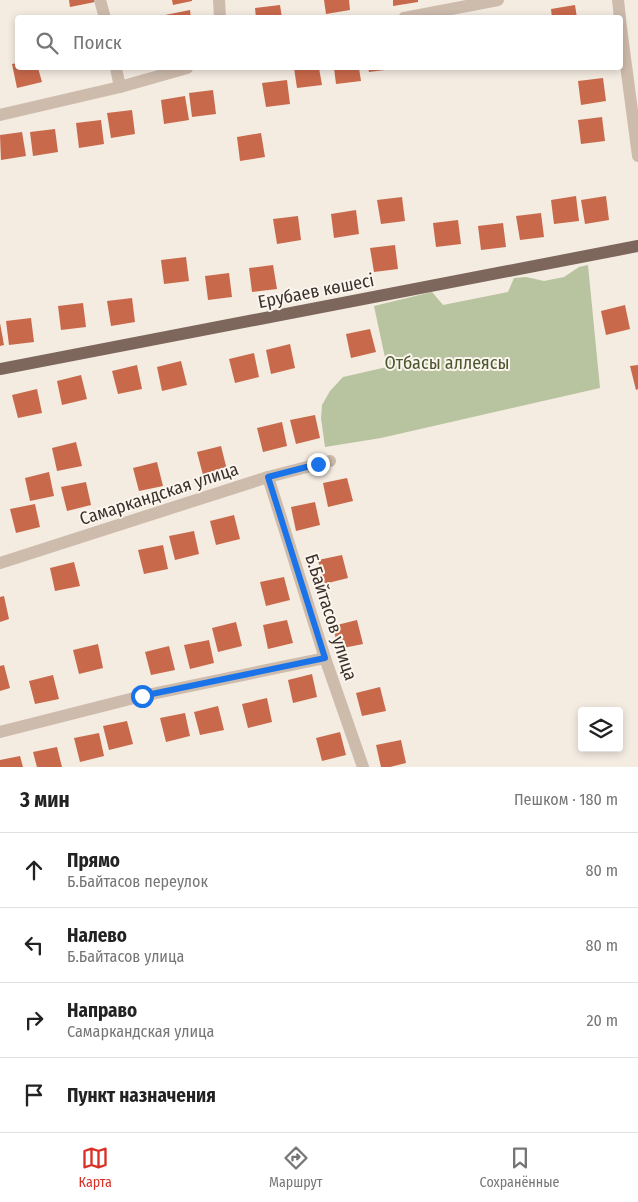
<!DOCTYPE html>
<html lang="ru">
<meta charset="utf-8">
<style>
body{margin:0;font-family:"Fira Sans Condensed",sans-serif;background:#f2f2f2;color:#222}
.controls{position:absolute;right:15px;bottom:15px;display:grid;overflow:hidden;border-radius:5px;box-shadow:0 2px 8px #0003}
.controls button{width:45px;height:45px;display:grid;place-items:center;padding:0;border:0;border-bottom:1px solid #e0e0e0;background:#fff;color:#222;font:25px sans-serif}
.stop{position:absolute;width:15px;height:15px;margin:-11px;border:4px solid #1a73e8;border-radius:50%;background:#fff}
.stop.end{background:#1a73e8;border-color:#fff;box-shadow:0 1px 5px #0008}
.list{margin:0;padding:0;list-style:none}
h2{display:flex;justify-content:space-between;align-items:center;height:65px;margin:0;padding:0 20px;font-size:21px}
h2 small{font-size:16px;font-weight:400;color:#767676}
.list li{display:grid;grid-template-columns:32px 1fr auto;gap:15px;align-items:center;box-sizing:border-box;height:75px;padding:0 20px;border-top:1px solid #e0e0e0}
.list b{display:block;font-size:19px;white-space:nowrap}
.list p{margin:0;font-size:16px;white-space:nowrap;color:#767676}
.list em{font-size:16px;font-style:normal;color:#767676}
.icon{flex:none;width:28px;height:28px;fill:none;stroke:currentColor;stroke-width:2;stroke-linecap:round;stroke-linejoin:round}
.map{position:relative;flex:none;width:638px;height:767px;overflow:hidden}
.search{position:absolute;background:#fff;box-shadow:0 2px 8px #0003;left:15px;right:15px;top:15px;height:55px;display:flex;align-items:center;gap:12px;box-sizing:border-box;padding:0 18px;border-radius:5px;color:#767676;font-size:19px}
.sheet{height:365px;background:#fff}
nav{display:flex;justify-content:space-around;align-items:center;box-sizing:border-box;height:70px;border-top:1px solid #e0e0e0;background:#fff;font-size:14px;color:#767676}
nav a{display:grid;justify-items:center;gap:2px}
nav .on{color:#d93025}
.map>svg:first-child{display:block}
.green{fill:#b8c4a0}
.building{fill:#c8694b}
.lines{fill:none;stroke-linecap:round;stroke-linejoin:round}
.minor{stroke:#cdbbac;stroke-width:12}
.major{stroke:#7d675c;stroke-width:12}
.route{stroke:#1a73e8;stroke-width:6}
.labels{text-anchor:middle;stroke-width:4;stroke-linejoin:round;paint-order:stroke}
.street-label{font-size:18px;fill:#3b302b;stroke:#fbf5ee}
.park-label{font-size:18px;fill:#4a5a2e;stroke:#fbf5ee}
</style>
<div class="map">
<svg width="638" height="767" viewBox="0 0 638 767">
<rect width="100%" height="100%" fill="#f4ebe1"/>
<!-- green -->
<polygon class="green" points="588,265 600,388 381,438 325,447 321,418 322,405 330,391 343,377 387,367 374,306 432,292 443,305 508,292 514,278 526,277 544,281 564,277 579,267"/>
<!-- building -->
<g class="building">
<polygon points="69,0 94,0 95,2 70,7"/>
<polygon points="172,0 192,0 192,1 173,5"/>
<polygon points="324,0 349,0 350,10 326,14"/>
<polygon points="393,0 418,0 418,2 393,6"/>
<polygon points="280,5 282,18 256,18 255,8"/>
<polygon points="575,5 577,18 552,18 551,9"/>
<polygon points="190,10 191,18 166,18 165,15"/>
<polygon points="18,63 18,68 38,68 42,82 17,88 12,64"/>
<polygon points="294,68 319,68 322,85 297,88"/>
<polygon points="334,68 359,68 361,81 336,84"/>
<polygon points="368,68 393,68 393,69 369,72"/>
<polygon points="603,78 606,101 581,105 578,81"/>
<polygon points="287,80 290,104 266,107 262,83"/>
<polygon points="213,90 216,114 192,117 189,93"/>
<polygon points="185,96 189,120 164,124 161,100"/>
<polygon points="132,110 135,134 111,138 107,113"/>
<polygon points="602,117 605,141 581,144 578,120"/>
<polygon points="101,120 104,144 79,148 76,123"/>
<polygon points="55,129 58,152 33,156 30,132"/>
<polygon points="22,132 26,156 1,160 0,135"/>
<polygon points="261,133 265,157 240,161 237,137"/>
<polygon points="576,196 579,221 554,224 551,200"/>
<polygon points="606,196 609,220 585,224 581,200"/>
<polygon points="402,197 405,221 381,224 377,200"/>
<polygon points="356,210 359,234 334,238 331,214"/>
<polygon points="541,213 544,237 520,240 516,216"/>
<polygon points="298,216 301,240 277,244 273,219"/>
<polygon points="458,220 461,244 436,247 433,223"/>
<polygon points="503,223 506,247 481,250 478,226"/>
<polygon points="395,245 398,269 374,272 370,248"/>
<polygon points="186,257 189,281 164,284 161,260"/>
<polygon points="273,265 277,289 252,292 249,268"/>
<polygon points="229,273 232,297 208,300 205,276"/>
<polygon points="132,298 135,322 111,326 107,301"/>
<polygon points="83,303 86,327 61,330 58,306"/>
<polygon points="625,305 630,329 606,335 601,311"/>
<polygon points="31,318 34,342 9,345 6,321"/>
<polygon points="0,323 4,345 0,346"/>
<polygon points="370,329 376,352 351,358 346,334"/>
<polygon points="290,344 295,368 271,374 266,350"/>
<polygon points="254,353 259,377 235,383 229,359"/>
<polygon points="181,361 187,385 162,391 157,367"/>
<polygon points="137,365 142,389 118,394 112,371"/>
<polygon points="638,365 638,389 636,390 630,366"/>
<polygon points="81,375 87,399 62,405 57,381"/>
<polygon points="37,389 42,413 18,418 12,395"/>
<polygon points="315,415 320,438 296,444 290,420"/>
<polygon points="282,422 287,446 263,452 257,428"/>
<polygon points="76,442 82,466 57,471 52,448"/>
<polygon points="221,446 227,470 203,475 197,452"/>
<polygon points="157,462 163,486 139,491 133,468"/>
<polygon points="49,472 54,496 30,501 25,478"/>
<polygon points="347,478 353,501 328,507 323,483"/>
<polygon points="86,482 91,505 67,511 61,487"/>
<polygon points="315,502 320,525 296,531 291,507"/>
<polygon points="35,504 40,527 16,533 10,509"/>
<polygon points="234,515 240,539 216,545 210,521"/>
<polygon points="194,531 199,554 175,560 169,536"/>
<polygon points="163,545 168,569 144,574 138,550"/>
<polygon points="342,555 348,578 324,584 318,560"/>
<polygon points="74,562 80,586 55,591 50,568"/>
<polygon points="284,577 290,600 266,606 260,582"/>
<polygon points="4,596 9,619 0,622 0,597"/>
<polygon points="287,620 293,643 268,649 263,625"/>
<polygon points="357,620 363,644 338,649 333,626"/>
<polygon points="236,622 242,646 218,652 212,628"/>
<polygon points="209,640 214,663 190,669 184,645"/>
<polygon points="98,644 103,668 79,674 73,650"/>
<polygon points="169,646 175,670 151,675 145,652"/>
<polygon points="4,665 10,688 0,691 0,666"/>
<polygon points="312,674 317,697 293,703 288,680"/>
<polygon points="53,675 59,699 35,704 29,681"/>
<polygon points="380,687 386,711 362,716 356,693"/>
<polygon points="267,698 272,722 248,728 242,704"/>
<polygon points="218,706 224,730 200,735 194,712"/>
<polygon points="185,713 190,736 166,742 160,718"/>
<polygon points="127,721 133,744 109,750 103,726"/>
<polygon points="340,732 346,755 322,761 316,738"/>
<polygon points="99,733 104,756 80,762 74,738"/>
<polygon points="401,740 406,763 390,767 381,767 376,745"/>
<polygon points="57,747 62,767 37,767 33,752"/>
<polygon points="20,756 23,767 0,767 0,760"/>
</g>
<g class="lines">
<!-- minor -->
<g class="minor">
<polyline points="100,0 105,18"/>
<polyline points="219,0 220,18"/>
<polyline points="618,0 620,18"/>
<polyline points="404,18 498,0"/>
<polyline points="620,20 638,156"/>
<polyline points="116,68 120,87"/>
<polyline points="0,115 120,87 187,68"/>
<polyline points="268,477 325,658 363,767"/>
<polyline points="0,563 268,477 330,461"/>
<polyline points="0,732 142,696 325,658"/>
</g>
<!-- major -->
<polyline class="major" points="0,369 638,246"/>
</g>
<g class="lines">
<!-- route -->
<polyline class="route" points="142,696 325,658 268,477 318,464"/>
</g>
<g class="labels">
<!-- street labels -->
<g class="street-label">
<text transform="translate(316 291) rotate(-11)" y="6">Ерубаев көшесі</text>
<text transform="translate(159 494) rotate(-18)" y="6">Самаркандская улица</text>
<text transform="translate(331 617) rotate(72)" y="6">Б.Байтасов улица</text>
</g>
<!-- park labels -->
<g class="park-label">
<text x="447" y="369">Отбасы аллеясы</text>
</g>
</g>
</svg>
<div class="controls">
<button><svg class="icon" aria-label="layers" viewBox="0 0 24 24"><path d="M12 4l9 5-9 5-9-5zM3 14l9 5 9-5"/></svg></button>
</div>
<div class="stop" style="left:142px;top:696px"></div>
<div class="stop end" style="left:318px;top:464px"></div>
<div class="search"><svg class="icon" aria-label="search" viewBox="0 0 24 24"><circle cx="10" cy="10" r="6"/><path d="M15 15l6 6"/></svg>Поиск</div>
</div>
<section class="sheet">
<h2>3 мин<small>Пешком · 180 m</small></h2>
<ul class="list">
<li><svg class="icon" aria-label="ahead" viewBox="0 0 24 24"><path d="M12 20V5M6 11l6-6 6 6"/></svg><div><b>Прямо</b><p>Б.Байтасов переулок</p></div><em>80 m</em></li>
<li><svg class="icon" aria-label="left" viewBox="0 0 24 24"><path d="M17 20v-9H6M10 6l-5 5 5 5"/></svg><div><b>Налево</b><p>Б.Байтасов улица</p></div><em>80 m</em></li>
<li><svg class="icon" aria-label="right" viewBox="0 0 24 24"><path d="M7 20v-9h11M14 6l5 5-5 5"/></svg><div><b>Направо</b><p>Самаркандская улица</p></div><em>20 m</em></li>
<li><svg class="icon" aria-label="arrive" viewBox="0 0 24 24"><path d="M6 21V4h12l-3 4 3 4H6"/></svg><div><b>Пункт назначения</b></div></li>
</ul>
</section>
<nav>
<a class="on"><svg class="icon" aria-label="map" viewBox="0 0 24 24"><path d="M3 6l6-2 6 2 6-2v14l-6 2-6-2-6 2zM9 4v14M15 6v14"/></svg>Карта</a>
<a><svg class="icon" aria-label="directions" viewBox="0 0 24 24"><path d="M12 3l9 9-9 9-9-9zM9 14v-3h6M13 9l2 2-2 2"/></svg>Маршрут</a>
<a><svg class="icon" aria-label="saved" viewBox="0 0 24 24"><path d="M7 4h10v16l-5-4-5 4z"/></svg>Сохранённые</a>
</nav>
